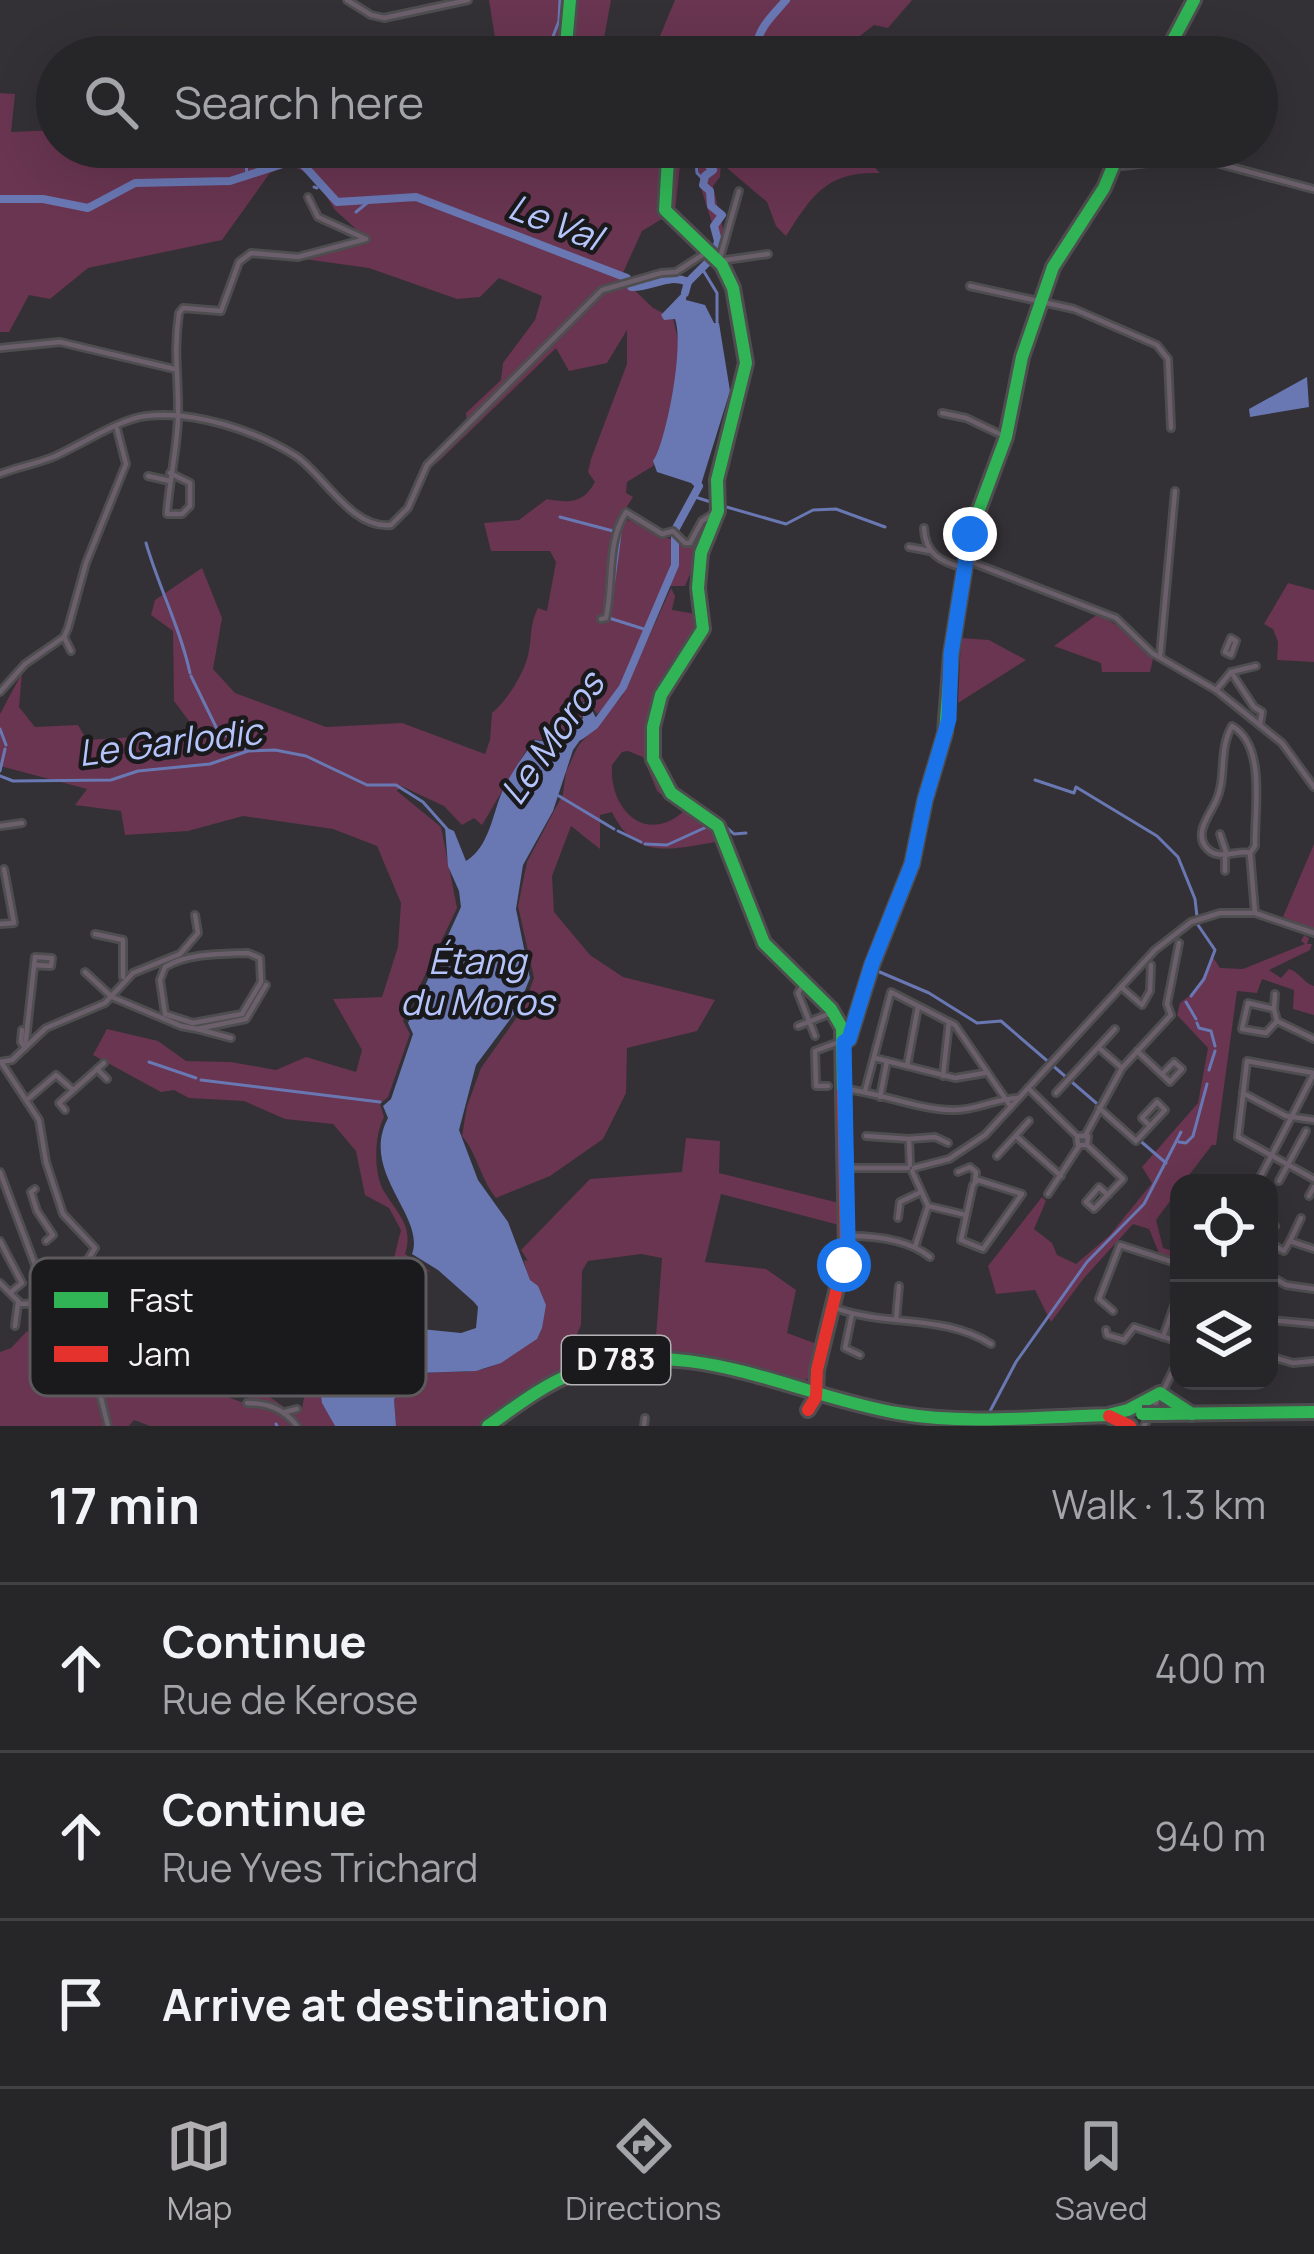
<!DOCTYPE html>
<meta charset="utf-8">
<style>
body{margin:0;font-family:Manrope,sans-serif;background:#2e2d30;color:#f1f3f6}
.controls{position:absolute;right:36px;bottom:36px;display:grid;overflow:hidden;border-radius:24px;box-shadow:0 12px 48px #0002}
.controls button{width:108px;height:108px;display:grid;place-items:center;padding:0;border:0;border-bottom:3px solid #424245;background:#262528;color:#f1f3f6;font:60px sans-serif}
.stop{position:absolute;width:36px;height:36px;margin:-27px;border:9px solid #1a73e8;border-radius:50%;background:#fff}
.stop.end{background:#1a73e8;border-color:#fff;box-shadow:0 3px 12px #0008}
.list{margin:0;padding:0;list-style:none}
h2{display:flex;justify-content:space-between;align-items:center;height:156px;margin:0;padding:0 48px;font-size:51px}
h2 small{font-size:39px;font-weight:400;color:#a4a5a8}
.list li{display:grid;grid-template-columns:78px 1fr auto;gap:36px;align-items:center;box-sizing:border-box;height:168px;padding:0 48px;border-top:3px solid #424245}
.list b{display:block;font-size:45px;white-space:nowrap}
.list p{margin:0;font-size:39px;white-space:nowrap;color:#a4a5a8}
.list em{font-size:39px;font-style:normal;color:#a4a5a8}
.icon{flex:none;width:66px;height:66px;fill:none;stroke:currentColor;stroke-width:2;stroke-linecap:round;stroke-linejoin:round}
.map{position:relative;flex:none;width:1314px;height:1426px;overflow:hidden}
.search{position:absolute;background:#262528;box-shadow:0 12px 48px #0002;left:36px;right:36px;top:36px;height:132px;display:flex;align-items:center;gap:30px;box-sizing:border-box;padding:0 42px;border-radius:66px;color:#a4a5a8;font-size:45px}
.sheet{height:660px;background:#262528}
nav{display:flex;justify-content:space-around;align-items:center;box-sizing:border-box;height:168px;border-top:3px solid #424245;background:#262528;font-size:33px;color:#a4a5a8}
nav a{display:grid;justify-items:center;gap:6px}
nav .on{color:#b2afb3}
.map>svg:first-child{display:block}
.green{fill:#693551;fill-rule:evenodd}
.water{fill:#6977b3}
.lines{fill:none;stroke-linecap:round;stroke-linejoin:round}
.stream{stroke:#6977b3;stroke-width:3}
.river{stroke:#6977b3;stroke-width:8}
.street-casing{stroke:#4e4d4f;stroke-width:10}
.fast-casing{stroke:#4e4d4f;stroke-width:18}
.jam-casing{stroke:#4e4d4f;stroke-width:18}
.street{stroke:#6b5f6b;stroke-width:4.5}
.fast{stroke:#30b455;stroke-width:12}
.jam{stroke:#e5322d;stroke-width:12}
.fast-bridge-casing{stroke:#4e4d4f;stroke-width:18;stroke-linecap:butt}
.fast-bridge{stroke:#30b455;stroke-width:12}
.route{stroke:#1a73e8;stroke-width:15}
.labels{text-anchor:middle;stroke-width:9;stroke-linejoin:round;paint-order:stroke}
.shield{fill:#1a191b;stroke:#b4b2b5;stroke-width:3}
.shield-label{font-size:30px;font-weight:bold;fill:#f6f3f7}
.water-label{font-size:36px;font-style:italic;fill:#b5c5fc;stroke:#1a191b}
.key{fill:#1a191b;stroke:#5c5a5d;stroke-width:3}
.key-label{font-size:33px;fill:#f6f3f7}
</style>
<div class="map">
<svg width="1314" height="1426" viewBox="0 0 1314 1426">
<rect width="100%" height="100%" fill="#333135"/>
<!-- green -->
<g class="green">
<polygon points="489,0 611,0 602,49 617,57 498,57"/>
<polygon points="675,0 912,0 888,28 874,25 833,57 634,57 660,36"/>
<path d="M0,93l15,1 -4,38 46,-2v17h425l53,14 -4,-14h151l-7,64 -33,20 -21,46 32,31 20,10 7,31 -13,81 -14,36 -26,16 -1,11 7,4 -15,24c20,-5 29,12 48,17 12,2 19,2 31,9l-1,13 -11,26h-22l-45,110 -21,18 -9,-13 -8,1 2,15 -23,26 -26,-4 -51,86 -8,-7 -12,7 -18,-19 -43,-20 -4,5 44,36 16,81 -54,113 7,13 -22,63 -8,7 4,13c-10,19 -11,58 1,76 13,21 29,34 20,61l26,18 -38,-10 8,-32 -12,-22 -24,-13 -9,-44 -23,-27 -48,-5 -41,-18 -55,-3 -15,-8 -13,2 -68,-37 14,-26 51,12 28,20 45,1 45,8 30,-13 50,15 6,-22 -29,-51 49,-2 16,-50 3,-44 -24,-57 -44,-17 -90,-13 -55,15 -63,4 -4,-24 -46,-6 12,-16 -87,-23v-52l22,-41 -3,34 16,20 43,-2 9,15 111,-7 -24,-32 -1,-70 -22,-16 4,-15 47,-32 20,50 -9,51 22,24 91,34 76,-4 83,31 5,-14 2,-27c13,-10 27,-33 33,-48 8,-18 3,-39 13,-57l9,3 9,-49 -6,-11h-59l-7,-28 35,-3 28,-21c22,4 36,5 48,-17l-7,-10 3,-13 36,-95v-34l-20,33 -38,8 -13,-23 -121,117 32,-43 -1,-9 35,-33 2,-17 32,-43 7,-24 -43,-18 -19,19 -23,2 -88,-31 -65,-9 62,-21 -31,-28 -21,-33 -23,-12 -21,8 -48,67 -134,28 -38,31 -21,-4 -20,37h-9z"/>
<path d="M696,147h159l25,26c-53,-2 -68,22 -94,63l-10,-10 -9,-24 -46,-39 -1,14 -7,9 13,56 -5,10 -20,-64z"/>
<polygon points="1288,583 1314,590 1314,662 1277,660 1278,642 1273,629 1264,624"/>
<path d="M671,588l4,8 -3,14 24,4 -3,22 -25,31 -22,68 13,45 50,36 12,25c-45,7 -85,22 -109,-29l-12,3v34l-29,-23 -19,50 2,36 36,43 33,22 92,23 -18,31 -70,17 -1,45 -23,46 -53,37 -54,22c-16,-20 -18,-43 -34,-62l5,-30 14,-38 41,-58 12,-32 -16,-72 9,-44 36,-68 3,-22 12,-26 44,-50zM628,751l15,6 14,34 26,21c-39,33 -74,-4 -71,-47l10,-13z"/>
<polygon points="1098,614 1118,626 1153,659 1150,672 1102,672 1101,663 1054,646"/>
<polygon points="961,638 989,640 1026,660 958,703"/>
<polygon points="1314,844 1314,929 1283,917"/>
<path d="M1304,935l5,3 -2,6h5l-2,6 -41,20 12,8 8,-9c11,3 14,14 25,17v29l-21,-6 1,-19 -32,-11 -5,14 -20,-2 -21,154h-4l-29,38h-4v6l-23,31 7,28 16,5v6l-20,-6 -10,-24 -16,-5 -49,54 -33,44 -16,-32 -39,4 -8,-28 54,-69 4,4 -12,28 18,14 5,12 19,9 34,-29 42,-52 -10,-16 56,-64 10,-55 -31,-33 3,-12 17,-13 15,-34 8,12 23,1 62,-25 -4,-3z"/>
<path d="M686,1138l34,3 -1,32 124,31v22l-122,-32 -16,68 61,7 30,21 -9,43 33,12 -8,29 -9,9 -108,-29 -40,-4 7,-92 -21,-4 -53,7 -6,10 -1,54 -19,46 -82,55h-84l-2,-27c21,-40 56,-20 93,-31 20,-7 32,-21 50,-29l-13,-79 4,1 -7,-11 69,-71 92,-7z"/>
<path d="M61,1329l23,10 7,-6 17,7 3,-5 19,5 12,20 49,7 4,18 49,18 13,-15 34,24 11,-3 7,-41 11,-28 22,12c-33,29 -22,41 -7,74h-185l-16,-6 -5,6h-129v-74l11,-4 16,-17 12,7 -5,2 -3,18 4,7h12l3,-17z"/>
</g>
<!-- water -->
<g class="water">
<path d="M687,288l-1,12 19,5 9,18h5l11,68 -31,100 -8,-8 -34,-11 -4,-11c12,-15 32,-114 22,-142l-11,1 -3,-5z"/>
<polygon points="1307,377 1309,407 1250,417 1249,409"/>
<path d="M588,702l8,16 -23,32 -20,61 -30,54 -7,44 14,69 -13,32 -41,55 -17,65 19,50 30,42 22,58 8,6 8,19 -4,23 -5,11 -36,24 -25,8 -58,2 -24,26 2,27h-61l-13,-23 -4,-28 48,-45 15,6 40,-7 40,4 15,-5 2,-21 -4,-5 -36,-32 -26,-16c14,-38 -53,-82 -24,-136l-5,-12 8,-7 22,-65 -5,-11 53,-116 -2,-16 -11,-25 -3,-39 9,4 12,30c23,-14 26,-45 36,-69 9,-19 21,-36 33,-52l25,4 23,-26 -3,-15z"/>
</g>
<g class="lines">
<!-- stream -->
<g class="stream">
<polyline points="545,57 559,21 560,0"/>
<polyline points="558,57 565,0"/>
<polyline points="245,147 247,176"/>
<polyline points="695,147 697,173 705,181"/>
<polyline points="210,164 213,147"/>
<polyline points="314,187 317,188"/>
<polyline points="356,212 367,203"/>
<polyline points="703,270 717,293 717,322"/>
<polyline points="695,497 714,503"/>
<polyline points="723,506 786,524 813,510 836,509 885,527"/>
<polyline points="560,517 613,531"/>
<polyline points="620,534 609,618 647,630"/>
<path d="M146,543c13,45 34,84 44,130"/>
<polyline points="191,676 217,729 245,749"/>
<polyline points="0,729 6,745"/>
<polyline points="0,771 5,749"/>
<polyline points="0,776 13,781 111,780 138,771 210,764 248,751 275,750 306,756 367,785 396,785 423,802 447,829"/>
<polyline points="1035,780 1074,793 1076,787 1157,836 1178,857 1195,899 1198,925 1215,950 1204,979 1191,996"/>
<polyline points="559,796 614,829"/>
<polyline points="717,819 734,834 746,833"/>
<polyline points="618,831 641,842"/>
<polyline points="912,842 941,724"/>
<polyline points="645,844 667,845 713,824"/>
<polyline points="866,966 892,903"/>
<polyline points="875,970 929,993 977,1023 1001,1021 1166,1163"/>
<polyline points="1186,1002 1196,1019"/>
<polyline points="1197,1023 1199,1028 1211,1031 1215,1046"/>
<polyline points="149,1062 196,1078"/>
<polyline points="1209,1070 1215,1051"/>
<polyline points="201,1080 380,1102"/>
<polyline points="1179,1142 1186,1143 1193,1136 1207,1084"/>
<polyline points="988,1415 1016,1362 1087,1262 1144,1204 1181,1132"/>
<polyline points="276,1424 277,1426"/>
</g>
<!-- river -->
<g class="river">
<path d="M746,57l11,-11c1,-18 17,-32 29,-46"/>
<polyline points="715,147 704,161 713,170 705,176 703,185 710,191 711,206 722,215 714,226 718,241 715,253"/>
<path d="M0,199h43l45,9 47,-25 95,-2 68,-22 39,43 79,-5 211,81 4,9c21,1 37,-14 57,-5"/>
<polyline points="685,293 688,282 712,258"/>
<polyline points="580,736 595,725 623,687 675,565 675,530 699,486"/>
</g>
<!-- street casing -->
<g class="street-casing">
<g id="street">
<polyline points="347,0 371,15 384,18 468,0"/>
<polyline points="1115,164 1123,166 1194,157 1313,189"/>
<polyline points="739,191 719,261 768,254"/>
<polyline points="970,286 1074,309 1157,345 1168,359 1171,428"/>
<polyline points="0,348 60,342 174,369"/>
<polyline points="942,413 966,418 1006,437"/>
<path d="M170,473l20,10v23l-8,8h-15c2,-31 10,-64 11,-96 1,-39 -5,-64 1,-105l4,-5 38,3 18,-49 12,-9 47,4 68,-18 -48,-22 -10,-20"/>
<path d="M0,474c17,-7 36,-10 53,-17 26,-11 66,-38 93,-41 48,-6 110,15 150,40 27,18 56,74 95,69l17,-17 19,-43 175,-175 59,-17 15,-1 31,-20"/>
<polyline points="148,476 170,481"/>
<path d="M924,528c1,26 17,34 40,40"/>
<polyline points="909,547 930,551"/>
<polyline points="966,560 1116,618 1152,653 1216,690 1282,743 1314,787"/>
<path d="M601,619l5,-1c8,-35 0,-75 20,-106l36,22 11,-3 12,12h5l12,-22 11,-7"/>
<polyline points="64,637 71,651"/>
<polygon points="1231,638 1236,641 1231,655 1225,652"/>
<polyline points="1160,657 1175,491"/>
<polyline points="1231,672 1254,707 1262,712 1260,724"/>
<polyline points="1217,689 1231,672 1256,666"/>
<polyline points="0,692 25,664 64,637 68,628 86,563 126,464 117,429"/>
<polyline points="0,826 22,823"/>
<polyline points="1220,834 1227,855"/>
<path d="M1250,853c-14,-4 -33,10 -45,-7 -10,-14 5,-32 11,-45 11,-23 2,-51 16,-75 35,20 22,85 23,120l-5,7 5,60"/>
<polyline points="1225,855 1225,871"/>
<polyline points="0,924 14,923 4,869"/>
<polyline points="95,934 123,940 123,977"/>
<path d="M248,953l12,5 1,24 -19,32 -49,9 -28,-9 -5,-34 5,-13c23,-14 56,-13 83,-14z"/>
<polyline points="85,972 112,997 181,1026 197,1029 246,1019 266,985"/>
<polyline points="804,983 798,993 815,1036"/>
<polyline points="1121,987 1142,1005 1150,991 1151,965"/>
<polyline points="1274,1009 1275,994"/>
<polyline points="1277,1021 1266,1033 1242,1029 1248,1003 1274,1009 1277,1021 1314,1039"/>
<polyline points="798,1026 831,1013"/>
<polyline points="197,1029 231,1038"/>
<polyline points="22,1030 21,1042 25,1048"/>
<polyline points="25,1048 35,957 52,958 51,966 34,965"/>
<polyline points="1099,1048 1122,1068"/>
<polyline points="1137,1051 1170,1082 1182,1069 1174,1062 1162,1074"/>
<polyline points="875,1058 955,1078 985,1073"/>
<polyline points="0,1062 12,1060 46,1028 105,1003 133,973 180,954 198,933 195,915"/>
<polyline points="1,1062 39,1120 46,1162 63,1214 95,1248 58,1308"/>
<polyline points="907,1066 918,1007"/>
<polyline points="97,1069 107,1079"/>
<polyline points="1314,1073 1247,1061 1238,1137 1314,1179"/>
<polyline points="943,1076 949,1022"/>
<polyline points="828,1086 816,1086 815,1051 839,1042"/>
<polyline points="1028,1088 1075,1134"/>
<path d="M845,1089c36,4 71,20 107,21 24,1 44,-12 67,-12"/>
<polyline points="865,1091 891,992 955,1025 1011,1107"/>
<polyline points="1056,1093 1115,1029"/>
<polyline points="1243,1093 1286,1116 1314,1120"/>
<polyline points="880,1097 887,1061"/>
<polyline points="28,1099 56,1075 73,1090"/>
<polyline points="1099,1108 1136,1141 1165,1110 1157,1102 1142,1118 1150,1126"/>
<polyline points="65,1110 59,1103 104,1063"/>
<polyline points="1086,1134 1122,1068 1171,1015 1167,1004 1179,943"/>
<polyline points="866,1136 909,1139"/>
<polyline points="1016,1136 1061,1176"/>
<polyline points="1087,1145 1088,1136 1077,1136 1078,1145 1087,1145 1123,1179 1094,1209 1086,1202 1099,1187 1108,1195"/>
<polyline points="997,1156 1029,1121"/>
<polyline points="910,1165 909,1139 935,1137 948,1143"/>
<polyline points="846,1168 908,1168"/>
<polyline points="914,1168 949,1159 985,1135 1155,950 1191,922 1220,913 1255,913 1314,933"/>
<polyline points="912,1171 928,1206 915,1247"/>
<polyline points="0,1172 37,1270 91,1358 108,1426"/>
<polyline points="958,1172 970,1167 976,1172 975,1182"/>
<polygon points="978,1180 1022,1194 983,1249 961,1240 973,1185"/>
<polyline points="1279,1181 1306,1131"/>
<path d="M1257,1183c20,-38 38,-72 57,-110"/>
<polyline points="35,1189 31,1192 37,1211 53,1235 46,1241"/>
<polyline points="1048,1194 1079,1146"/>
<polyline points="1309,1196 1314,1187"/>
<polyline points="928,1206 966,1215"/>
<polyline points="898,1218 900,1202 921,1192"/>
<polyline points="1301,1218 1290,1241 1314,1249"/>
<polyline points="1269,1223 1275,1226"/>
<polyline points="1179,1224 1175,1225 1179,1241"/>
<path d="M850,1236c25,0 59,4 80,21"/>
<polyline points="0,1241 22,1283 11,1292"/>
<polyline points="1273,1245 1284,1251 1290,1241"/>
<polyline points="1274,1278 1286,1285 1314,1289"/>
<polyline points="0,1283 21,1304 54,1302"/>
<polyline points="67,1294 82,1302 81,1306"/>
<path d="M835,1308c53,19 108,6 156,36"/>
<polyline points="1113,1311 1099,1299 1120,1245 1179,1264"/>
<polyline points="852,1314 845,1348 860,1355"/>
<polyline points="896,1320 899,1286"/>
<polyline points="1269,1320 1314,1324"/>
<polyline points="37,1323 37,1305"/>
<polyline points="15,1326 18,1303"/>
<polyline points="1106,1330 1107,1335 1124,1340 1134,1327 1179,1342"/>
<polyline points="1163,1337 1179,1292"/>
<polyline points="1269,1356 1293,1363 1314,1361"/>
<polyline points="1163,1391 1179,1358"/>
<path d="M247,1403c21,0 37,6 50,23"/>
<polyline points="285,1412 297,1409"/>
<polyline points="644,1426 645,1418"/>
<polyline points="1144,1426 1157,1401"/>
</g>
</g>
<!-- fast casing -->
<g class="fast-casing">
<g id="fast">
<polyline points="565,57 570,0"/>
<polyline points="1164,57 1194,0"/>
<polyline points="664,147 668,158 665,210 722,265 733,288 746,363 717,480 718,511 701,553 698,588 703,629 661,695 653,727 653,759 671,793 718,826 764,943 831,1009 842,1028 843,1092"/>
<polyline points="844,1042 849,1039 872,965 912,864 925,800 945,733 951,654 970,534 1006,437 1022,357 1053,267 1104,188 1121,147"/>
<polyline points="1160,1414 1314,1412"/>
<path d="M488,1426c27,-19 55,-41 86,-53 112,-42 214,21 323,40 69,12 141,4 211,2l20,-5 32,-17 32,21"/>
</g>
</g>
<!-- jam casing -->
<g class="jam-casing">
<g id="jam">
<polyline points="808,1410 816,1397 817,1370 846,1251 843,1092"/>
<polyline points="1109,1416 1130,1426"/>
</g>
</g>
<!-- street -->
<use href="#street" class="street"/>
<!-- fast -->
<use href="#fast" class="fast"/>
<!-- jam -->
<use href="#jam" class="jam"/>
<!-- fast-bridge casing -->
<g class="fast-bridge-casing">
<polyline id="fast-bridge" points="1142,1414 1160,1414"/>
</g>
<!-- fast-bridge -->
<use href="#fast-bridge" class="fast-bridge"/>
</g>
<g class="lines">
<!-- route -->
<polyline class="route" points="844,1265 848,1237 844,1042 849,1039 872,964 912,864 925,800 949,719 951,654 970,534"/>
</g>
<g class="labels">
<!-- shield labels -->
<rect class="shield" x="562" y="1336" width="108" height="48" rx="9"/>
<g class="shield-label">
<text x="616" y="1370">D 783</text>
</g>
<!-- water labels -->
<g class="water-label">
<text transform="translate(555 222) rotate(21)" y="13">Le Val</text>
<text transform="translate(552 738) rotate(-55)" y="13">Le Moros</text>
<text transform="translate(170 742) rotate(-7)" y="13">Le Garlodic</text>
<text x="477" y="974">Étang<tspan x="477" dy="41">du Moros</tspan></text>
</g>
</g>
<!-- legend -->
<rect x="30" y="1258" width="396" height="138" rx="18" class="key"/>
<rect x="54" y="1292" width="54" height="16" fill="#30b455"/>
<rect x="54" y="1346" width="54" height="16" fill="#e5322d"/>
<g class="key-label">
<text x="129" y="1312">Fast</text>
<text x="129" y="1366">Jam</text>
</g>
</svg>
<div class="controls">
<button><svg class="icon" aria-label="locate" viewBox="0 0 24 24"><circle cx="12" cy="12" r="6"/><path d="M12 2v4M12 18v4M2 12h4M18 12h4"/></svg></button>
<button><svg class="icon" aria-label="layers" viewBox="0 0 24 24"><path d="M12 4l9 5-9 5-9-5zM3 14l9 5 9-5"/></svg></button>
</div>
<div class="stop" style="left:844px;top:1265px"></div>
<div class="stop end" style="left:970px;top:534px"></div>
<div class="search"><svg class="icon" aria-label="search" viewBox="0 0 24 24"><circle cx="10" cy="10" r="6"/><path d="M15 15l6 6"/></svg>Search here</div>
</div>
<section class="sheet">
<h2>17 min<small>Walk · 1.3 km</small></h2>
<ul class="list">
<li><svg class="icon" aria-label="ahead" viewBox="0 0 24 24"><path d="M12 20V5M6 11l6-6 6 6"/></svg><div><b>Continue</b><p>Rue de Kerose</p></div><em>400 m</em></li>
<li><svg class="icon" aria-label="ahead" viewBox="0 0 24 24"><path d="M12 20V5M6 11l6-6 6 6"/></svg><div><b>Continue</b><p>Rue Yves Trichard</p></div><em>940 m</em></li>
<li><svg class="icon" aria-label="arrive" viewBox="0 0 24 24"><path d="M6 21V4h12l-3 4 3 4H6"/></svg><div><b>Arrive at destination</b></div></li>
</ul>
</section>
<nav>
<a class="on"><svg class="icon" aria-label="map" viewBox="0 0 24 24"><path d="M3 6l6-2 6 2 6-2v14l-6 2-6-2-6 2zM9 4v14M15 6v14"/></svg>Map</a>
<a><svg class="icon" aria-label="directions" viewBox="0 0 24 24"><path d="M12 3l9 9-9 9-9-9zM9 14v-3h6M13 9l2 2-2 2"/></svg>Directions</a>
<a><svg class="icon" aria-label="saved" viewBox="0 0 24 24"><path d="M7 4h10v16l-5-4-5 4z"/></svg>Saved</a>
</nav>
